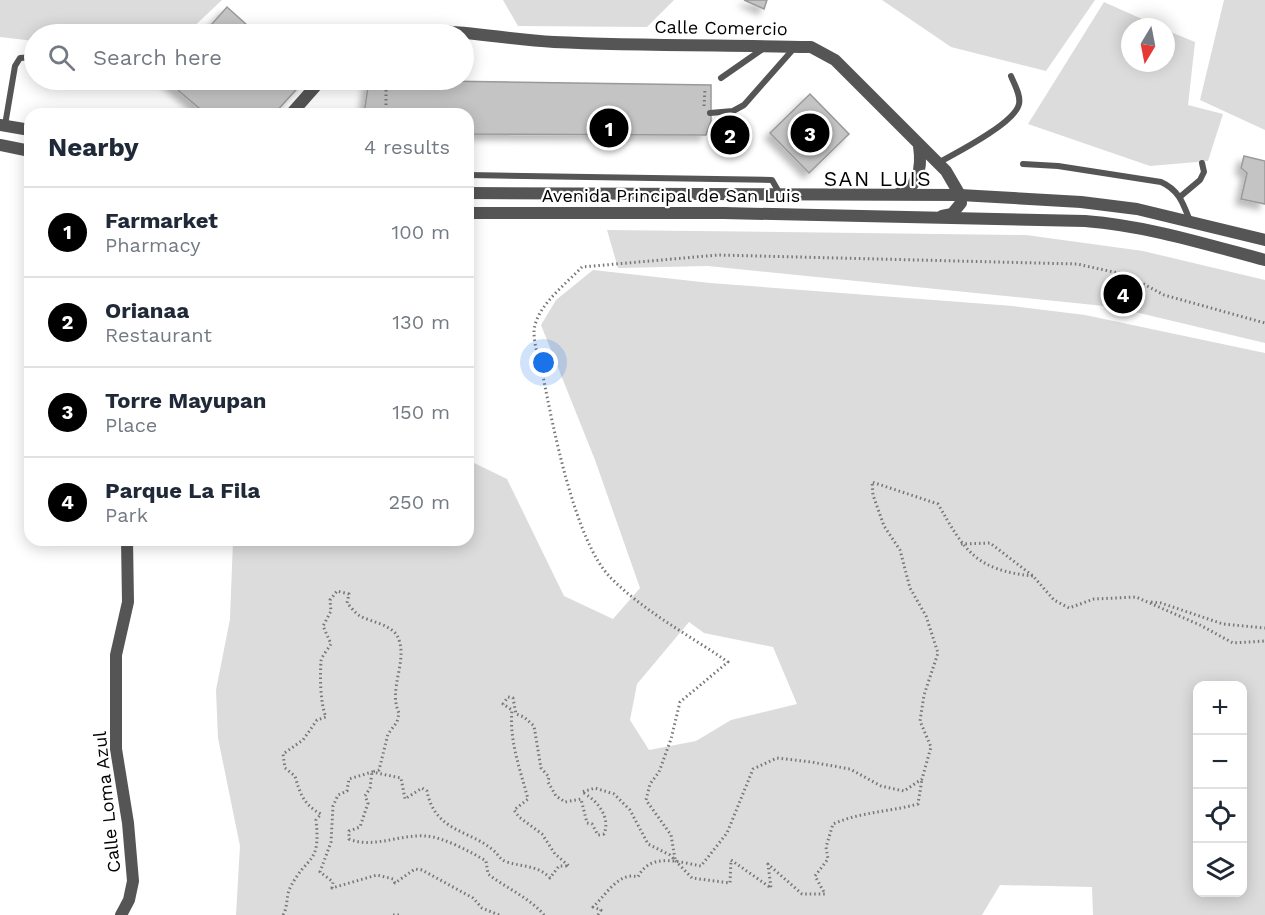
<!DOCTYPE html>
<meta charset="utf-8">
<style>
body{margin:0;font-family:"Work Sans",sans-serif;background:#f2f2f3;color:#1f2937}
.controls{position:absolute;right:18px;bottom:18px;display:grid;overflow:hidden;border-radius:12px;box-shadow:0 3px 15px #0003}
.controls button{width:54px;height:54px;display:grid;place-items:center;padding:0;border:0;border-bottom:2px solid #e0e1e3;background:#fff;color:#1f2937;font:30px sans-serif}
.compass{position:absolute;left:1121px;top:18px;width:54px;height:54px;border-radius:50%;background:#fff;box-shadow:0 3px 15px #0003;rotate:190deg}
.you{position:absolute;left:544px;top:363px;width:21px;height:21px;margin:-15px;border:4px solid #fff;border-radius:50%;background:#1a73e8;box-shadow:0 0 0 9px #1a73e833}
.badge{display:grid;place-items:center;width:39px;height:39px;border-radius:50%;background:#000;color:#fff;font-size:20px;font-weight:700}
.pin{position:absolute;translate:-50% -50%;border:3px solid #fff;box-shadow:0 2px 6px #0006}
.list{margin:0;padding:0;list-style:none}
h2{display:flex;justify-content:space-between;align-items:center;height:78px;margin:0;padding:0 24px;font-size:26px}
h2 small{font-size:20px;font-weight:400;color:#747a83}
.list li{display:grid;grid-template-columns:39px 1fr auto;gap:18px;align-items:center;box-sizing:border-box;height:90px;padding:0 24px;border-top:2px solid #e0e1e3}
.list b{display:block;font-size:22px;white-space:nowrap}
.list p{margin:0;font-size:20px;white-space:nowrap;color:#747a83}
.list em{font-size:20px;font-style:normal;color:#747a83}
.icon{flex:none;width:33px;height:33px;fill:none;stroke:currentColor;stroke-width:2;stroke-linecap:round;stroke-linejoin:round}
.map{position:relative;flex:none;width:1265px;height:915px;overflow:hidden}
.search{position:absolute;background:#fff;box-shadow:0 3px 15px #0003;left:24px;top:24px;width:450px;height:66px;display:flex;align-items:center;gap:15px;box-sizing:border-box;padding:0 21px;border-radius:33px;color:#747a83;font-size:22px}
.panel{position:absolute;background:#fff;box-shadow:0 3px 15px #0003;left:24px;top:108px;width:450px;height:438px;border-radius:18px}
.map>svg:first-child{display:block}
.green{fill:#dcdcdc;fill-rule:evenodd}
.building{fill:#c4c4c4;stroke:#999;stroke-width:1.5;filter:url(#shadow)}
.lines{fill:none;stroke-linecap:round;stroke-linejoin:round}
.path{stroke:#777;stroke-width:3;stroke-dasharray:1.5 3;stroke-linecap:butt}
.lane{stroke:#555;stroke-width:6}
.street{stroke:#555;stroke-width:12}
.labels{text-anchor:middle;stroke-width:4.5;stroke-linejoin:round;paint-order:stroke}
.street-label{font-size:18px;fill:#000;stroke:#fff}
.quarter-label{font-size:21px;letter-spacing:1.5px;fill:#000;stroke:#fff}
</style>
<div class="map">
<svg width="1265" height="915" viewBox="0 0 1265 915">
<defs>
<filter id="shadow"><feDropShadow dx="-5.5" dy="5.5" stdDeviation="3" flood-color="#0004"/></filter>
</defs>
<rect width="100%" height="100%" fill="#fff"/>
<!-- green -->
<g class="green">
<polygon points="0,0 222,0 186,34 34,34 34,41 0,37"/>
<polygon points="503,0 674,0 647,27 518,26"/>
<polygon points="882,0 1095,0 1046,71 951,47"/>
<polygon points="1224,0 1265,0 1265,130 1200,100"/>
<polygon points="1104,2 1160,27 1130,27 1130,63 1166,63 1166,30 1195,42 1188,105 1223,114 1208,161 1150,166 1028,124"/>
<polygon points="607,230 1026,235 1143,251 1265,280 1265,343 1114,307 708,266 618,268"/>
<path d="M593,270l117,13 303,23 72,9 180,38v562h-172l-1,-28 -92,-2 -18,30h-746l4,-69 -22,-108 -2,-48 14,-71 3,-79h235v-80l39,19 57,117 49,23 27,-31 -45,-128 -54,-135 15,-25zM689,622l15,11 69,14 24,57 -66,16 -35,21 -47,9 -19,-30 7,-36zM1198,686h44v206h-44z"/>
</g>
<!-- building -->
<g class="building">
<polygon points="744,0 767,0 764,9"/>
<polygon points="227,7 257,34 203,34"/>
<polygon points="166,80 305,80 274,114 206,114"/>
<polygon points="369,80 711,85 711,121 706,135 468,134 468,114 364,114"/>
<polygon points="810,94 849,134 809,173 770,133"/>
<polygon points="1244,156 1265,161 1265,204 1241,199 1247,173 1241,168"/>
</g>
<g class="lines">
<!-- path -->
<g class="path">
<polyline points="704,106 705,89"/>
<polyline points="386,114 386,83"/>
<polyline points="961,544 990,543 1033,576 1054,600 1069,608 1094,599 1136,597 1200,625 1233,643 1265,641"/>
<polyline points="1151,602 1161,603 1223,624 1265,628"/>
<path d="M675,859l-4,-24 -25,-35 4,-16 9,-12 12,-33 9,-37 48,-40c-39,-27 -85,-51 -118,-85 -35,-36 -57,-150 -67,-201 -3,-13 -9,-30 -9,-44 1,-25 32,-48 48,-65l136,-12 359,9 50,11 37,20 101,28"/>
<path d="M283,915c5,-8 3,-19 7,-27 17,-34 31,-22 26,-68l5,-6c-17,-9 -21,-20 -26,-38l-10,-8 -2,-14 20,-14 14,-20 9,-3c-6,-14 -6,-41 -5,-56 1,-5 7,-12 10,-17l-8,-18 8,-15 -1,-11 7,-9 12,3 -2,9c4,4 8,10 13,13 11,6 35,9 39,24 8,23 -11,50 0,73l-2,9 -9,12 -9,36 -7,2 -2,16 -5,8 3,7 -8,24 -11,4v8c24,10 51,-5 77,-3 17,1 45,16 60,25l2,13c18,14 42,24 56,41"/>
<polyline points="393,915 400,915"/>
<path d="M499,915l-17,-7 -9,-10 -51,-28 -7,-1 -20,14 -2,-4 -16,-4 -45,13 1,-6 -13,-10 11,-30 2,-36 5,-11 9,-4 2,-12 23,-7 29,6 4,21 17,-11 5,3c8,41 43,39 66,59 6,5 7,10 14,12 15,5 31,3 43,16l9,-12h10l-14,-12 -13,-20 -23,-17 -5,-7 14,-11c-8,-30 -19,-59 -16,-89l-9,-6 5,-7 5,1 3,16 8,3 10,9 7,42 8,9 -1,5 8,14 9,6 16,-3 6,24 5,1 6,11 6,-1c7,-17 -7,-34 -22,-42l13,-4 19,6 16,16 18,34 22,11 22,23 38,5 1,-23 40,28 -3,-24 34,30h23l-10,-18 13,-17 -2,-12 7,-23c27,-12 56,-12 85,-20l4,-25"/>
<path d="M598,915l3,-5 -8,-3c13,-12 26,-36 45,-30 12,-25 41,-15 63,-11l26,-33 26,-64 24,-11 34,4 39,7 31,17 23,5 18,-12 9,-32 -11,-26 4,-26 14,-42 -12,-37 -16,-28 -10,-38 -16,-24 -11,-31 -1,-13 66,22c27,47 37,66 95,72"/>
</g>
<!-- lane -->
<g class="lane">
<polyline points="721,78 764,48"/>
<polyline points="146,80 149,80"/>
<polyline points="710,113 733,111 744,105 796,46"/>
<polyline points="5,125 15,66 20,58 34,57"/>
<path d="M938,163c18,-10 77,-40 81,-59 2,-9 -5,-20 -8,-28"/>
<path d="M1023,164l35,2 103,16c18,8 22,21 29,39"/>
<polyline points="468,175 772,180 780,194"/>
<polyline points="1181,196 1200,180 1204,172 1202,163"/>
</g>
<!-- street -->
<g class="street">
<path d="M380,34c58,-10 116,5 174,8 86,4 171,3 257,5l24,13 111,111 14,24 1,8 -9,11 -10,2"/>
<polyline points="291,114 321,80"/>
<polyline points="0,125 30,130"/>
<polyline points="0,145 30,151"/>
<polyline points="468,193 960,195 1081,202 1137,209 1265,240"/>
<path d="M898,194c22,-7 24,-28 21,-48"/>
<path d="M468,213h256l361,8c63,5 120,23 180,39"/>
<polyline points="121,915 129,900 133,881 128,823 116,749 116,655 128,602 127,540"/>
</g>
</g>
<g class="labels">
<!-- street labels -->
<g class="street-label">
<text transform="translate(721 28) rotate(1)" y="6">Calle Comercio</text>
<text x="671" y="202">Avenida Principal de San Luis</text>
<text transform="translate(107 802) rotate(-96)" y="6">Calle Loma Azul</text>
</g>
<!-- quarter labels -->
<g class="quarter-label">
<text x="878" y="186">SAN LUIS</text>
</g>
</g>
</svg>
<div class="controls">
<button>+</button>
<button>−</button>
<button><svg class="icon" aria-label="locate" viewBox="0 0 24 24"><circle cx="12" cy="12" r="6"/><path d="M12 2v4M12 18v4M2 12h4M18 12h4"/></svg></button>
<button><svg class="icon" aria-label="layers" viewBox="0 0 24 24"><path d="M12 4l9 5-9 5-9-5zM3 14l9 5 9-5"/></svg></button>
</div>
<svg class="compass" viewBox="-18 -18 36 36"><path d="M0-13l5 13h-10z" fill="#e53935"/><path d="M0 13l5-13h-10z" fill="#747a83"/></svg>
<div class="you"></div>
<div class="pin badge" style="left:609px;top:128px">1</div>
<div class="pin badge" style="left:730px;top:135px">2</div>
<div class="pin badge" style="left:810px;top:133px">3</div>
<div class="pin badge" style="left:1123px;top:294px">4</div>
<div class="search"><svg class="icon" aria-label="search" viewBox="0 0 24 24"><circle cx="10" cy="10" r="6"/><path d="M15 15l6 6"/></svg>Search here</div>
<section class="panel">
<h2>Nearby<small>4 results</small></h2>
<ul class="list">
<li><span class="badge">1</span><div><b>Farmarket</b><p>Pharmacy</p></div><em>100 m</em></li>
<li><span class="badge">2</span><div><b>Orianaa</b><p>Restaurant</p></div><em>130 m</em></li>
<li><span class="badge">3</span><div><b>Torre Mayupan</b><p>Place</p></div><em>150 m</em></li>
<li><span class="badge">4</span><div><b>Parque La Fila</b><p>Park</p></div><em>250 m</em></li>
</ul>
</section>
</div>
